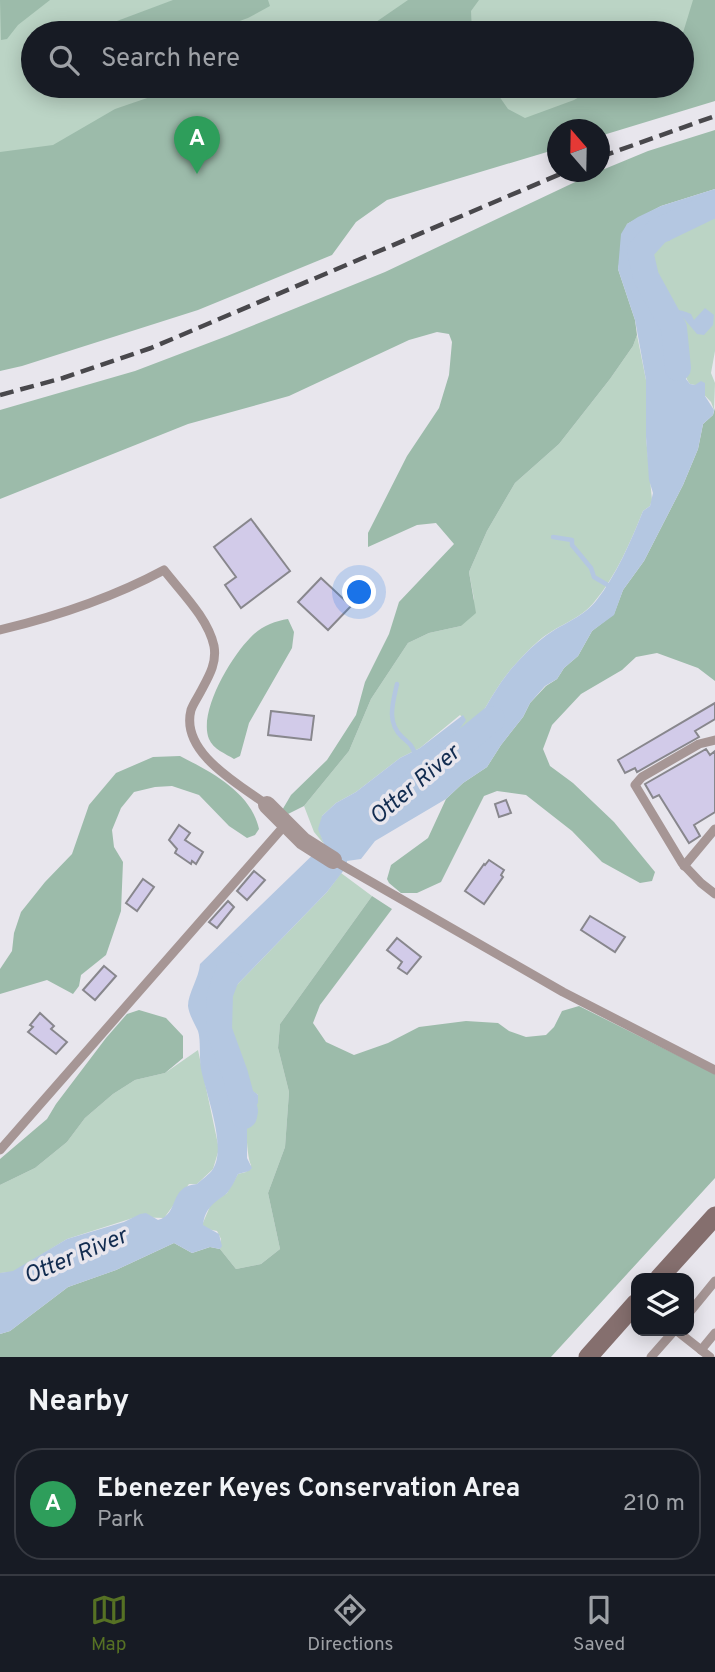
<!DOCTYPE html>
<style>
body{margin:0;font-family:Overpass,sans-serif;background:#20242c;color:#f1f3f6}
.controls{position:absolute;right:21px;bottom:21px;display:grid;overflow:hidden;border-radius:14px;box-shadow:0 4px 18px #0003}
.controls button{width:63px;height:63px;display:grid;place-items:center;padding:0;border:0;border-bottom:2px solid #363941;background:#171b24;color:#f1f3f6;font:35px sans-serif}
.compass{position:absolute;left:547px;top:119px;width:63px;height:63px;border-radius:50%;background:#171b24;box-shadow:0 4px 18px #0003;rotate:340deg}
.you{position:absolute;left:360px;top:593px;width:24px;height:24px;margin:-18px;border:5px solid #fff;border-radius:50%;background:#1a73e8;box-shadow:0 0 0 10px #1a73e833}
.badge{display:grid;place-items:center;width:46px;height:46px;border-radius:50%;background:#567124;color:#fff;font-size:23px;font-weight:700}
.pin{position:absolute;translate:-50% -58px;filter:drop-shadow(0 2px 4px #0008)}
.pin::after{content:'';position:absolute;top:37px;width:24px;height:21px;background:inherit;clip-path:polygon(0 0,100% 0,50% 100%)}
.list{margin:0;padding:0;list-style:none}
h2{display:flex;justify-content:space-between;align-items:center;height:91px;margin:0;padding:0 28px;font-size:30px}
h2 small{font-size:23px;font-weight:400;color:#9ea1a6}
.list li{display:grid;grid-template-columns:46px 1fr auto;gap:21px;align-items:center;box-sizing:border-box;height:112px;margin:0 14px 14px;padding:0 14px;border:2px solid #363941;border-radius:28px}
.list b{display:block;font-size:26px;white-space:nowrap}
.list p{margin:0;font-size:23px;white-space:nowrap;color:#9ea1a6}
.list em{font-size:23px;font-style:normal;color:#9ea1a6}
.icon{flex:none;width:38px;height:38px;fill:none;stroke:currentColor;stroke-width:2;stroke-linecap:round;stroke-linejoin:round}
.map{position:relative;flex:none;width:715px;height:1357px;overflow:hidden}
.search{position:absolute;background:#171b24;box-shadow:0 4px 18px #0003;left:21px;right:21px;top:21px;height:77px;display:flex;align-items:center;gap:18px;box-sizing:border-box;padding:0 24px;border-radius:38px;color:#9ea1a6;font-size:26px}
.sheet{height:217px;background:#171b24}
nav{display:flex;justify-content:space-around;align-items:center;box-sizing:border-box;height:98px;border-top:2px solid #363941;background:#171b24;font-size:19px;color:#9ea1a6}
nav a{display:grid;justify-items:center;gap:4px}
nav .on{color:#567124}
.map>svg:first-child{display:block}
.green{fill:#bbd4c5}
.forest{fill:#9cbbaa}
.water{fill:#b4c7e1}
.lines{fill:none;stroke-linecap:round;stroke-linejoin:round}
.stream{stroke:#b4c7e1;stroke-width:4.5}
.river{stroke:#b4c7e1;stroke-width:26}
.building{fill:#d2cbe9;stroke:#88878d;stroke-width:2}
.service{stroke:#a69695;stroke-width:9}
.minor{stroke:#a69695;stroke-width:18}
.secondary{stroke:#856f6e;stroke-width:19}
.rail{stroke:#49484c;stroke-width:4.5;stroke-dasharray:14 7;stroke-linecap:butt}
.labels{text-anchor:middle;stroke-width:7;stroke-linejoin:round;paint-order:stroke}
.water-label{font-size:23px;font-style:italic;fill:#122c50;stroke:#e8e6ed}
</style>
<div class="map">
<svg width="715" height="1357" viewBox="0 0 715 1357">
<rect width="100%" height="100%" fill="#e8e6ed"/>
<!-- green -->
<g class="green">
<polygon points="0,0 715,0 682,64 682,33 33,33 33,86 613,86 0,331"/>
<path d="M715,216v135l-4,22 4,10 -1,27 -3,-8 -16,-17 -5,-1c-10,-13 -7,-35 -15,-51 -6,-11 -13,-22 -20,-32 -4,-5 -11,-10 -13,-16 -7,-17 3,-39 21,-44 3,-1 7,-1 10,-3 14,-9 26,-16 42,-22z"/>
<path d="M637,335l9,45v57l6,63 -2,6 -7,5c-12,30 -27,65 -48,90 -14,18 -35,23 -53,37 -10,8 -21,20 -30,30 -31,36 -45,90 -89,114l-7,-6 20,-23 15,-12 14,-21 -5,-5 -40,33 -20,10 -44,34 -20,11 -14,13 -1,19 3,9 -10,-12 -10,-26 45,-55 22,-52 37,-56 21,-10 32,-7 13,-27 -5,-27 18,-41 28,-48 44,-39 51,-65 23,-33z"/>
<path d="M341,873l31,23 -92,128 -2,24 11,44 -4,55 -17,46 12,56 -19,15 -25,5 -16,-20 1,-10 -4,-8 -10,-2 -5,-4 9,-21 16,-11 11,-19 8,-2 5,-7c-4,-7 -6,-42 -3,-50 4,-8 9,-10 10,-20 -9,-7 -19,-10 -27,-19 -11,-12 -17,-55 -9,-69l-3,-4 -6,3 2,-5 15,-9 97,-100z"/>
<polygon points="198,1050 219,1149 213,1169 197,1184 189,1184 164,1218 136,1217 67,1239 13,1272 0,1273 0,1185 35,1168 67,1142 85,1118 113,1094 135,1080 165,1073"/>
</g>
<!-- forest -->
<g class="forest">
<polygon points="0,0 50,0 18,25 7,39 1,40"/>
<polygon points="173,0 268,0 270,6 248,18 206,33 93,33 101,27"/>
<polygon points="408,0 479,0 471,11 472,33 360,33"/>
<polygon points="693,0 715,0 715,101 600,136 600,130 558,130 557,149 387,200 356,222 332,255 198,310 22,366 0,371 0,152 53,145 115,109 156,95 252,86 492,86 508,109 525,118 574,100 598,86 682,86 682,36"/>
<polygon points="715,130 715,189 661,206 627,224 618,269 635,320 637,335 633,346 610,379 559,444 515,483 487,531 469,572 476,613 461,626 429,633 408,643 371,699 349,751 304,806 282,817 281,812 291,795 327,760 356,715 365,682 389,634 399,602 454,544 436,523 417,525 368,547 368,533 407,456 439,408 449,375 452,342 449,334 437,332 409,340 289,396 188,424 0,499 0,410 135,371 227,336 385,272 590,175 648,151"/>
<polygon points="715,408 715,681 698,668 657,653 636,657 622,670 581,694 552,725 543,749 550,766 573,783 614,822 655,872 652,881 640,883 602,862 572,831 526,795 497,791 484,796 441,882 417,893 401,893 389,883 387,879 391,865 428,838 446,799 463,783 487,767 501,745 523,717 530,703 546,686 557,679 564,668 578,656 592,631 614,614 623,590 644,561 683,485 698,449 703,424 713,415"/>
<path d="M288,619l6,13 -2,16 -43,75 -9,33 -6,3c-8,-5 -21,-10 -25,-20 -11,-27 22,-82 41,-101 10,-11 24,-17 38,-19z"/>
<path d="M180,756c31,16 71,36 79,73l-4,6 -8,3 -18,-12 -30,-31 -27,-9 -17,1 -21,5 -13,16 -9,22 2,17 9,15 -2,49 -15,44 -25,20 -2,11 -6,8 -26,-14 -47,14v-25l12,-18 2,-18 7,-21 24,-30 27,-28 17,-49 27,-32 37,-16z"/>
<polygon points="372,896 392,909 320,1005 313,1023 326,1042 354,1055 388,1043 419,1027 466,1021 498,1023 509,1031 526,1037 546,1035 554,1027 562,1011 579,1006 715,1074 715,1178 551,1357 0,1357 0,1334 10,1331 68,1287 116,1270 174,1243 192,1253 210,1247 220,1249 236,1269 261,1264 280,1249 268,1193 285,1147 289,1092 278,1048 280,1024"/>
<polygon points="139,1010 166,1018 183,1036 183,1058 165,1073 135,1080 113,1094 85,1118 67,1142 35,1168 0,1185 0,1159 47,1119 56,1104 106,1038 127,1014"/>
</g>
<!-- water -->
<path class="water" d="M715,189v27l-31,13 -15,12h-8l-16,13 -4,9 1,23 19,26c14,-1 14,-5 30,2l3,6 11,-12 9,7 -1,10 -9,10 -7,-1 -17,-20 -9,1 -3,6 13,29 5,29 4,5 5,1 6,-4 4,2v13l9,14 -1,5 -10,9 -5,25 -15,36 -39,76 -21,29 -9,25 -22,16 -14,25 -14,12 -7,11 -12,7 -15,17 -7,14 -22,28 -14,22 -24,16 -17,16 -71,42 -14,18 -14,2v5l-20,26 -97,100 -15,9 -1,6 7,-4c0,4 -2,7 -3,11 -4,19 3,52 16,65 8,8 17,9 24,16v8l-9,11 -2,7v37l5,10 -3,3 -11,3c-3,6 -7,15 -12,20 -12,9 -21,14 -23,31l16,9 3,12 -2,3 -10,-2 -18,6 -18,-10 -58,27 -48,17 -58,44 -10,3v-61l13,-2 54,-32 57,-17 16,-8 6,-1 12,7c22,-6 10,-34 39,-36 5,-5 12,-9 16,-15 14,-22 -7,-75 -12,-100 -2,-11 0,-29 -3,-38 -4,-8 -9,-17 -10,-25 0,-13 11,-28 12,-42l124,-120 -6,-15 4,-13 14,-13 20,-11 44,-34 20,-10 43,-33 3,5 -15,21 -15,12 -19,23 6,6c44,-24 58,-78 89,-114 9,-10 20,-22 31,-30 17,-14 38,-19 53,-37 20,-25 35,-60 47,-90l7,-5 3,-13 -4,-13 -3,-43v-57l-11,-60 -17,-51 3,-35 6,-10 11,-7 23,-11z"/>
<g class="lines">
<!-- stream -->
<g class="stream">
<polyline points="553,537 572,540 572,545 591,568 594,577 611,587"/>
<path d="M397,684c-4,18 -11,38 5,53 7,6 10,8 13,17"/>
</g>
<!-- river -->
<g class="river">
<polyline points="678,368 674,328 646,277 640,251 657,232 715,204"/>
<polyline points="392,801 492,719"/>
<polyline points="231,965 220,994 219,1030 235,1074 245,1111 244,1116"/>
</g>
</g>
<!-- building -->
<g class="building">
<polygon points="251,519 290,571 241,608 225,585 236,577 214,547"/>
<polygon points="321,578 351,606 328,630 298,602"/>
<polygon points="715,703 715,719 695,731 699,737 637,772 635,768 625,773 618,760"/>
<polygon points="271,711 314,716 311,740 268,735"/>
<polygon points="706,749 710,755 715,751 715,812 694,825 700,836 689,843 659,795 653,798 645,784"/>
<polygon points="506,800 511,813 499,817 495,804"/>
<polygon points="179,825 190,833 185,840 203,852 196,864 192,861 191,864 175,853 177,849 169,840"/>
<polygon points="489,860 504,870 501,875 503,877 484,904 465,891 484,864 485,865"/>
<polygon points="254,871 265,880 247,900 237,891"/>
<polygon points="143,879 154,887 137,911 126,903"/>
<polygon points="228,901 234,907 217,928 209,922"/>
<polygon points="590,916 625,937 615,952 581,930"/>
<polygon points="397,938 421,957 407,974 398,968 402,962 387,950"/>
<polygon points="104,966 116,976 95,1000 83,990"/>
<polygon points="40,1013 54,1026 51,1029 67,1042 56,1054 28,1032 33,1027 30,1025"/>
</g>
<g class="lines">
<!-- service -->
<g class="service">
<path d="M0,630c58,-14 112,-32 164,-60 17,22 44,48 50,76 3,17 -5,30 -13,45 -3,6 -8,13 -10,19 -11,43 48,74 76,95"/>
<polyline points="715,740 699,744 642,777 635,785 682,863 701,883 715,894"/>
<polyline points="333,860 563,992 715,1070"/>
<polyline points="684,866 715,829"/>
<polyline points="0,1150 285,825"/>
<polyline points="689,1313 715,1281"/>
<polyline points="677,1331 710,1357"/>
<polyline points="701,1350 715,1333"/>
<polyline points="651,1357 674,1331"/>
</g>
<!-- minor -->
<polyline class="minor" points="267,805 303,841 333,860"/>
<!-- secondary -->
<g class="secondary">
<polyline points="659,1278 715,1216"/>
<polyline points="588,1357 636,1303"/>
</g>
<!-- rail -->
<g class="rail">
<polyline points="600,157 715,116"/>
<polyline points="0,395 63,378 151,348 565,172"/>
</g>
</g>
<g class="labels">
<!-- water labels -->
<g class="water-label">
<text transform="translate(414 784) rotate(-40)" y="8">Otter River</text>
<text transform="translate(75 1255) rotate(-23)" y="8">Otter River</text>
</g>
</g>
</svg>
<div class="controls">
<button><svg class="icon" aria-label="layers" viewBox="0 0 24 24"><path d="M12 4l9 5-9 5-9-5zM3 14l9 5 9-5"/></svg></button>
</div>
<svg class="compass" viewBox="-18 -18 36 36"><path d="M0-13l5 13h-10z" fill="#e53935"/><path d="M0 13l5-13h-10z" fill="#9ea1a6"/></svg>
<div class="you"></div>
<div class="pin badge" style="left:197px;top:174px;background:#2e9e5b">A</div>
<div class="search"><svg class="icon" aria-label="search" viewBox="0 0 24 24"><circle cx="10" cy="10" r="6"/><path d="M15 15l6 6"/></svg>Search here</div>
</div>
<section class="sheet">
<h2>Nearby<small></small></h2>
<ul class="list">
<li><span class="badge" style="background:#2e9e5b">A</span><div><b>Ebenezer Keyes Conservation Area</b><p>Park</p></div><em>210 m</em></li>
</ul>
</section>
<nav>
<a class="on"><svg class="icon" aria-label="map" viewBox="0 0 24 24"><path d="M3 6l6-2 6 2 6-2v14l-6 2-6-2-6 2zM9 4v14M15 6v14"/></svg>Map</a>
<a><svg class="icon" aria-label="directions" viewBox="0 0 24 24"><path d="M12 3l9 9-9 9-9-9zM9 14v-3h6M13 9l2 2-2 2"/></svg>Directions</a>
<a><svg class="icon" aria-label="saved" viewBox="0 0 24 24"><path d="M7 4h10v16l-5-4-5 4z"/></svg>Saved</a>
</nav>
